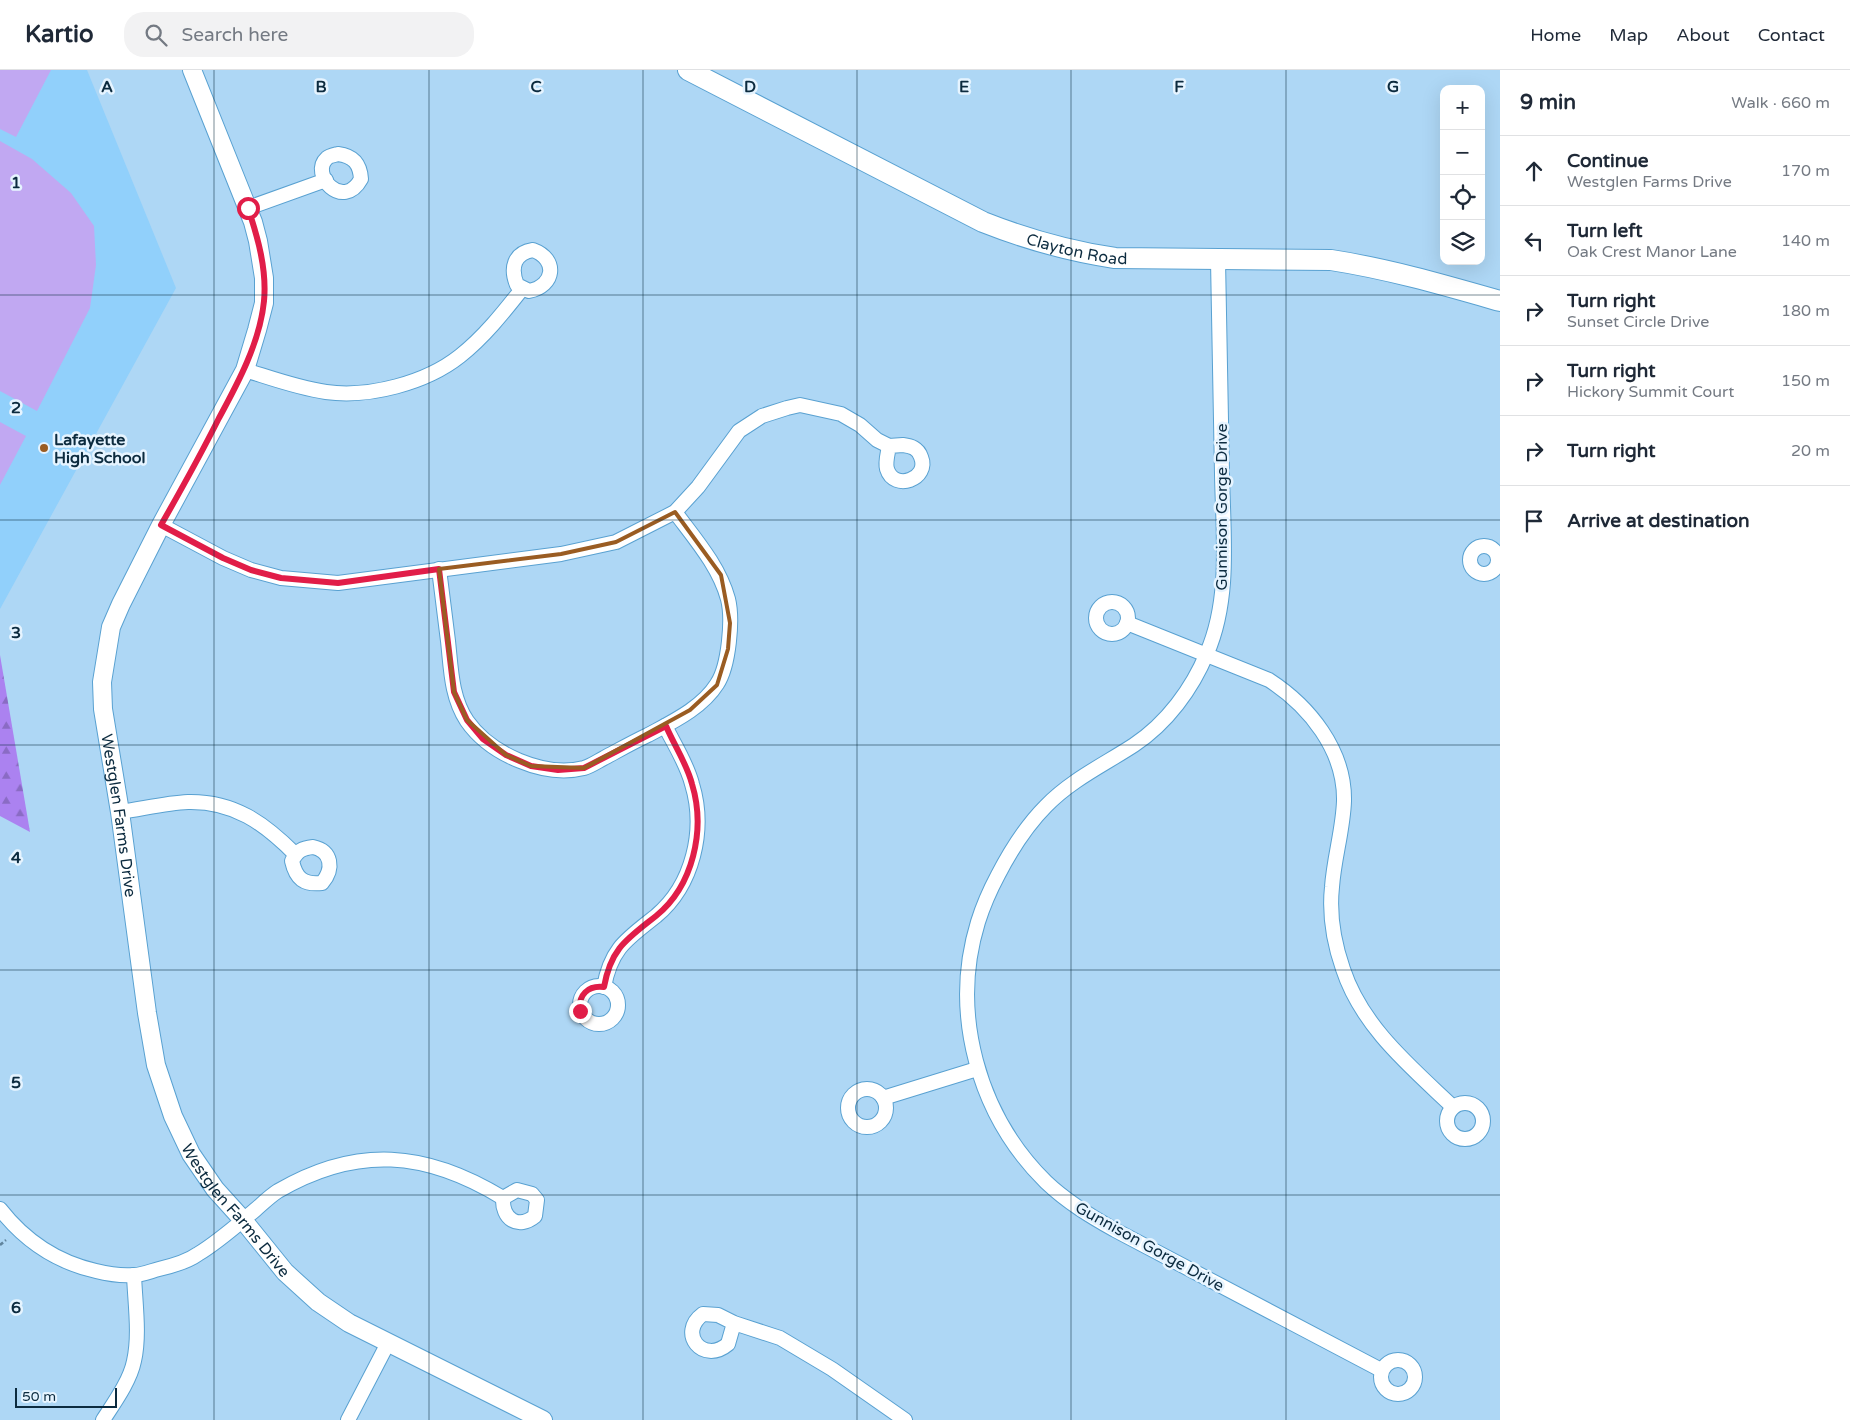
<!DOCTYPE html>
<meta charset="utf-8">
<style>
body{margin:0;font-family:"Varela Round",sans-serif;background:#f2f2f3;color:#1f2937}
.controls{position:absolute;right:15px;top:15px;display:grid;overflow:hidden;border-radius:10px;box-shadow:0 5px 20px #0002}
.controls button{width:45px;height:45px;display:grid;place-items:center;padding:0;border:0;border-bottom:1px solid #e0e1e3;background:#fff;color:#1f2937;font:25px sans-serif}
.scale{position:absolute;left:15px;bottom:12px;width:102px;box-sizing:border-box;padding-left:5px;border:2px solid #0c2b3f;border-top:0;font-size:14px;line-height:18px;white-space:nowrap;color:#0c2b3f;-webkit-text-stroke:4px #e6f4ff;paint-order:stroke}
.stop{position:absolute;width:15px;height:15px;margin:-11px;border:4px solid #e11d48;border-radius:50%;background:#fff}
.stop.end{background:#e11d48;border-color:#fff;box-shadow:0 1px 5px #0008}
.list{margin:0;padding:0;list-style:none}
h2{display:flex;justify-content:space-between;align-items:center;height:65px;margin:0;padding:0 20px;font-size:21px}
h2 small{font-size:16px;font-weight:400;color:#747a83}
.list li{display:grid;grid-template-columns:32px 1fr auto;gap:15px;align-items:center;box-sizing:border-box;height:70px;padding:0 20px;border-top:1px solid #e0e1e3}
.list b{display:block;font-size:19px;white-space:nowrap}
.list p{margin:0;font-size:16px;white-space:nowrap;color:#747a83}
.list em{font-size:16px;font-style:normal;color:#747a83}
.icon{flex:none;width:28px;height:28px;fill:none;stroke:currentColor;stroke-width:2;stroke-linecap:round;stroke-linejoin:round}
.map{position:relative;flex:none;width:1500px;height:1350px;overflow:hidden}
header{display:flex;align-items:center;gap:30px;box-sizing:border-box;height:70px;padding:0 25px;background:#fff;border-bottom:1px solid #e0e1e3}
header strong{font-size:24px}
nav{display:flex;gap:28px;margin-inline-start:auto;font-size:18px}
.search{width:350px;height:45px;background:#f2f2f3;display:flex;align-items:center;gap:12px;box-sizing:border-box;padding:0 18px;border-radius:20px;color:#747a83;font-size:19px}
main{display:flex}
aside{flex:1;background:#fff}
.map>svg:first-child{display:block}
.built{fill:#91d0fb}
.forest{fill:url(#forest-firs)}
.pitch{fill:#c1a8f2}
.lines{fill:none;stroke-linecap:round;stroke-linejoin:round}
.minor-casing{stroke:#59a1d1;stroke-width:16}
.tertiary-casing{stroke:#59a1d1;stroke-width:20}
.secondary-casing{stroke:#59a1d1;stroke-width:22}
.path{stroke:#60849d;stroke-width:2.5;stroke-dasharray:4 2.5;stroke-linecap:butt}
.minor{stroke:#fff;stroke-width:14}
.tertiary{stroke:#fff;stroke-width:18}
.secondary{stroke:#fff;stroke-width:20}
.route{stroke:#e11d48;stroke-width:6}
.marked{fill:none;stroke:#9a5c22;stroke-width:4;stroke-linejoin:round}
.grid{fill:none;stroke:#0c2b3f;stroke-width:1;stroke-opacity:0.55}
.poi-dot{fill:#9a5c22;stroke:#e6f4ff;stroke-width:2}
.labels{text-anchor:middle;stroke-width:5;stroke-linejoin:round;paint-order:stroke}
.street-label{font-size:16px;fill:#0c2b3f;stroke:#e6f4ff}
.poi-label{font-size:16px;font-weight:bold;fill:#0c2b3f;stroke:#e6f4ff;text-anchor:start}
.grid-label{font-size:16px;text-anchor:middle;font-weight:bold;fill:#0c2b3f;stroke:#e6f4ff;stroke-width:5;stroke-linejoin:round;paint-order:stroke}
</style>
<header>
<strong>Kartio</strong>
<div class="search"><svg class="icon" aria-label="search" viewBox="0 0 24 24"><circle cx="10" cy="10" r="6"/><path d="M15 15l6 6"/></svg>Search here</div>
<nav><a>Home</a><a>Map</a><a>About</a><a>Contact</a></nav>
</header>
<main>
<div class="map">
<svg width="1500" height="1350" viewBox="0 0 1500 1350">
<defs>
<pattern id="forest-firs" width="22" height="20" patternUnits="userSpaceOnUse" patternTransform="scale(1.25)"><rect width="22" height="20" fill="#ab82f0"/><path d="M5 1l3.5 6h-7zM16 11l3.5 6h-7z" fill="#8a6bc4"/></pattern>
</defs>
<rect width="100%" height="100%" fill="#aed7f5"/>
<!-- built -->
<polygon class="built" points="0,0 87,0 176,218 0,539"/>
<!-- forest -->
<polygon class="forest" points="0,585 30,762 0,746"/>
<!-- pitch -->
<g class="pitch">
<polygon points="0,0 51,0 16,67 0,59"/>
<polygon points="0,71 32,89 71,123 94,156 96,195 90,238 37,341 0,321"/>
<polygon points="0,352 26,366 0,415"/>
</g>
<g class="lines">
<!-- minor casing -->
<g class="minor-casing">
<g id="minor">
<path d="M338,84c16,2 22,10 23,25 -18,33 -52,-5 -34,-21 2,-2 7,-3 11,-4z"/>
<polyline points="248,138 326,110"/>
<path d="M533,180c25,9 22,36 -4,41l-12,-6c-7,-17 -3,-32 16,-35z"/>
<path d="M1218,190c1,71 3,143 4,214 1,59 9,124 -15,179 -15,36 -40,70 -73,92 -29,19 -63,35 -88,61 -20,20 -35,44 -48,69 -8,15 -15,31 -20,47 -28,91 0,193 68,260 21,20 44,34 69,48l266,140"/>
<path d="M245,300c26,8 53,18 81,22 43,6 100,-9 134,-36 24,-19 43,-43 62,-67"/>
<path d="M903,375c8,1 15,3 18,12 9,22 -27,35 -34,12 -2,-7 1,-16 2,-23z"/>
<polyline points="161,455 223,488 251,500 281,508 338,513 561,484 616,472 675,442 698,417 739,361 762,346 787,338 800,335 841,344 860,355 877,370 889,376"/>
<circle cx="1484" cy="490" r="14"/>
<path d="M439,499c3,24 6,48 9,72 3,27 3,56 19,80 23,33 77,57 117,47 7,-2 14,-7 20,-10 15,-8 29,-16 44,-23 24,-13 54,-27 69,-51 12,-18 16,-65 11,-85 -9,-33 -33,-60 -53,-87"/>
<circle cx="1112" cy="548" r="16"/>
<path d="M1127,553l142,57c40,26 76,70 75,121 -1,29 -10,57 -12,86 -3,28 2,56 11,82 19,58 68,98 110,138"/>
<path d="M120,742c22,-3 46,-9 68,-10 46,-1 76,21 107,52"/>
<path d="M313,777c19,4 21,22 9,36 -18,2 -26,-4 -30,-22 5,-10 10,-13 21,-14z"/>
<circle cx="599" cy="935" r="19"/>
<path d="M604,917c7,-39 23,-48 52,-71 37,-31 50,-86 36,-132 -5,-20 -18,-40 -27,-58"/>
<circle cx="867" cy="1038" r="19"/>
<polyline points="883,1028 977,999"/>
<circle cx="1465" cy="1051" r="18"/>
<path d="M517,1120l15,4 5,6 -2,16c-17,14 -33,3 -32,-18z"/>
<path d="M0,1139c25,32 56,53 96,62 12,3 26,5 38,4 8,0 17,-4 25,-6 13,-3 28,-7 39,-15 20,-12 39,-29 57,-44 7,-6 15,-14 23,-19 79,-46 148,-40 225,7"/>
<path d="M734,1253l-6,21c-25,21 -51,-11 -25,-30l15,1 16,8 46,15 52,31 73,51"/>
<circle cx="1398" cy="1307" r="17"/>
<path d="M103,1350c11,-17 27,-39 31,-59 6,-26 1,-59 0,-86"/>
<polyline points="348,1350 388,1273"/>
</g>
</g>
<!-- tertiary casing -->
<g class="tertiary-casing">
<g id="tertiary">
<path id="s1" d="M192,0l61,152 5,19 6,37v25l-7,27 -12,40 -84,155 -40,79 -10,23 -9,55 1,27 17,103 27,201 9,52 17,51 18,38 24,35 28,31 42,52 33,30 31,21 194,97"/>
</g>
</g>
<!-- secondary casing -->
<g class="secondary-casing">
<g id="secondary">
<path id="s2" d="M688,0l295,152c43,17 85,29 132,36l216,2c58,9 113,25 169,41"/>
</g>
</g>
<!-- path -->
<polyline class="path" points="0,1175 6,1170"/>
<!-- minor -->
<use href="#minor" class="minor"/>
<!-- tertiary -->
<use href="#tertiary" class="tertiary"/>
<!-- secondary -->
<use href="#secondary" class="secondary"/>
</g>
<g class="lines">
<!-- route -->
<path class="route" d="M248,138c10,30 19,62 16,93 -4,41 -26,82 -45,117 -18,36 -38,72 -58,107l62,33 28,12 30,8 57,5 101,-14 15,123 13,28 16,19 23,16 25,11 27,4 26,-2 82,-42c8,19 21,38 26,58 14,46 1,102 -36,132 -29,23 -45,32 -52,71 -16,-2 -26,8 -24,24"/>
</g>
<!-- marked area -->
<path class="marked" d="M675,442l46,63 9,48 -2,26 -11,36 -27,25 -106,58 -53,-2 -25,-11 -39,-35 -13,-28 -15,-123 122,-15 55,-12z"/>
<!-- grid -->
<path class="grid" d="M214,0v1350M429,0v1350M643,0v1350M857,0v1350M1071,0v1350M1286,0v1350M0,225h1500M0,450h1500M0,675h1500M0,900h1500M0,1125h1500"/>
<!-- markers -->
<circle class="poi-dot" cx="44" cy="378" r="5"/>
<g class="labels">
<!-- street labels -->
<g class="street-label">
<text dy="6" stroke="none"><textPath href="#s2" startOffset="430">Clayton Road</textPath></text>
<text transform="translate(1221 437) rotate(-90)" y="6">Gunnison Gorge Drive</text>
<text dy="6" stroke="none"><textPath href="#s1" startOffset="796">Westglen Farms Drive</textPath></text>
<text dy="6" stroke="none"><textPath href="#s1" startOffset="1216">Westglen Farms Drive</textPath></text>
<text transform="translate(1150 1176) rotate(29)" y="6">Gunnison Gorge Drive</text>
</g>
<!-- poi labels -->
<g class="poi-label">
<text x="54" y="375">Lafayette<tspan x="54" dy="18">High School</tspan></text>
</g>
</g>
<g class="grid-label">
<text x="107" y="22">A</text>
<text x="321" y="22">B</text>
<text x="536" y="22">C</text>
<text x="750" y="22">D</text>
<text x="964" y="22">E</text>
<text x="1179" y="22">F</text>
<text x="1393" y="22">G</text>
<text x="16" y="118">1</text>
<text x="16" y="343">2</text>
<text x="16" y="568">3</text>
<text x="16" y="793">4</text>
<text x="16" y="1018">5</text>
<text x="16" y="1243">6</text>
</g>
</svg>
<div class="controls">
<button>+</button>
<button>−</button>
<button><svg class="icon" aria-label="locate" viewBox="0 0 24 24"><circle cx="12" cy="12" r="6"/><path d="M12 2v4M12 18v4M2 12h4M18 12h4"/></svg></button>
<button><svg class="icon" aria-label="layers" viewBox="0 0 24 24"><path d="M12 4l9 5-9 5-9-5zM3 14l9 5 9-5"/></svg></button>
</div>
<div class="scale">50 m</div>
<div class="stop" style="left:248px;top:138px"></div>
<div class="stop end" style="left:580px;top:941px"></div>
</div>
<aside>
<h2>9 min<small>Walk · 660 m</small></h2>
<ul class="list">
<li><svg class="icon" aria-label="ahead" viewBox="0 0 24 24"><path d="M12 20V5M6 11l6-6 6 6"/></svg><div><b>Continue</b><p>Westglen Farms Drive</p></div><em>170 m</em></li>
<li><svg class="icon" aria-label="left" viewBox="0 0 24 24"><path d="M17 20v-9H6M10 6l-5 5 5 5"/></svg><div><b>Turn left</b><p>Oak Crest Manor Lane</p></div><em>140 m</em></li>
<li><svg class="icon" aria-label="right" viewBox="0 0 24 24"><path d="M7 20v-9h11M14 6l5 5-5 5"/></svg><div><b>Turn right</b><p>Sunset Circle Drive</p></div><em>180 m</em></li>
<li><svg class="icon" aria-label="right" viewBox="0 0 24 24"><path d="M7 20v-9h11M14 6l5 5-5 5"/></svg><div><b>Turn right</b><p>Hickory Summit Court</p></div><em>150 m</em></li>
<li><svg class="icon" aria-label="right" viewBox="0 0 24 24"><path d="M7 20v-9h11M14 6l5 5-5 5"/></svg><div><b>Turn right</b></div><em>20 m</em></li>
<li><svg class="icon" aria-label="arrive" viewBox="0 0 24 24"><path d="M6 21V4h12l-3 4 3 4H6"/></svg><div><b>Arrive at destination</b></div></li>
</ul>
</aside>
</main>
